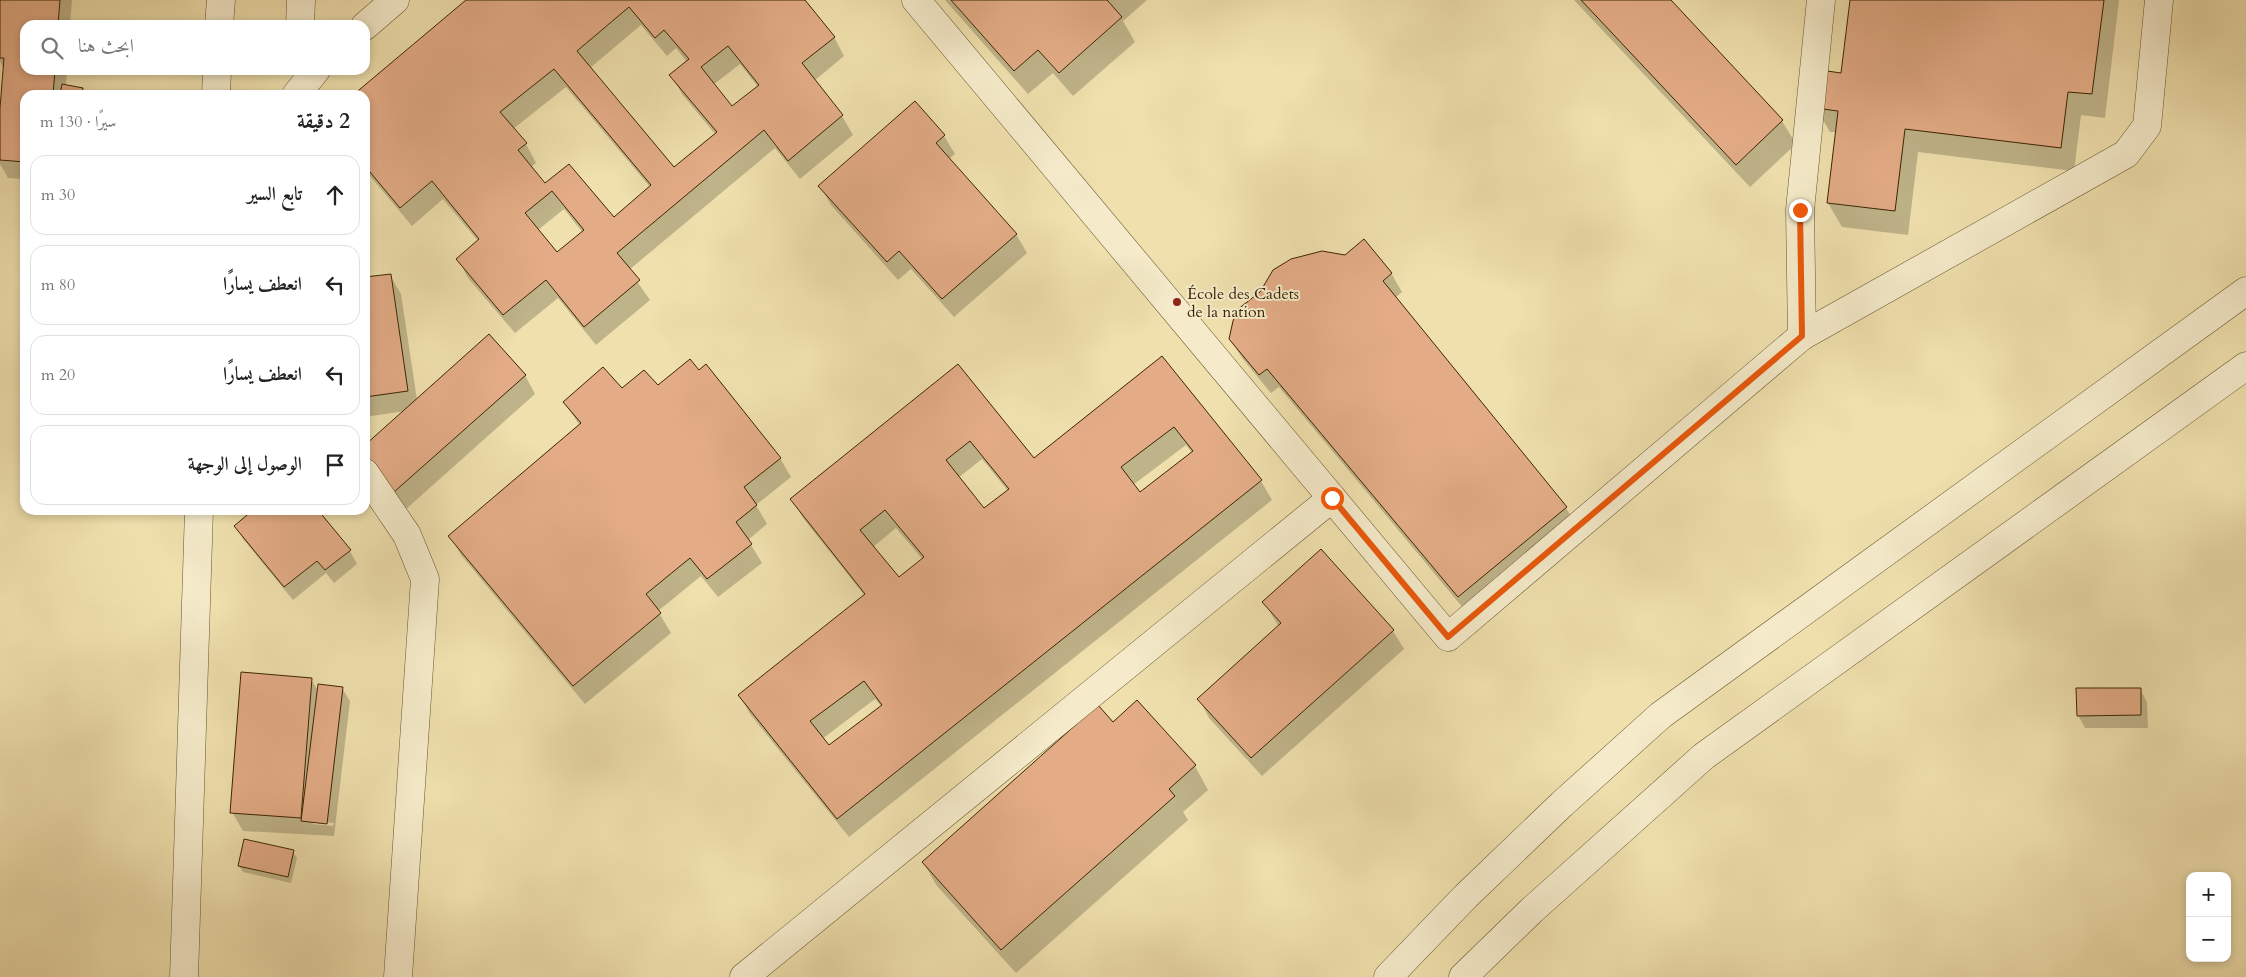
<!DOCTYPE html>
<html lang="ar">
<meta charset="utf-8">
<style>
body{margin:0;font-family:Cardo,Amiri,serif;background:#f6f6f6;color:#222;direction:rtl}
.controls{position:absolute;right:15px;bottom:15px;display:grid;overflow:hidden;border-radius:10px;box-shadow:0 2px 8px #0003}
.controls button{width:45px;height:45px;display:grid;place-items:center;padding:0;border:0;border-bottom:1px solid #e0e0e0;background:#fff;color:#222;font:25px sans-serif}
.stop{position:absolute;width:15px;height:15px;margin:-11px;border:4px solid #ea580c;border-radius:50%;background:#fff}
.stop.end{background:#ea580c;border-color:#fff;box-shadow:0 1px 5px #0008}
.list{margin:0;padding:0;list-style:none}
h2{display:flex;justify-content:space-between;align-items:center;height:65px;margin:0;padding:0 20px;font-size:21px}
h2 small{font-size:16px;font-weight:400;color:#767676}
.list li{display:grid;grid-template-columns:32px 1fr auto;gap:15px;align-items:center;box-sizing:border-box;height:80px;margin:0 10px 10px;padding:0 10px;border:1px solid #e0e0e0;border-radius:15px}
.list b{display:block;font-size:19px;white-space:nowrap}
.list em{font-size:16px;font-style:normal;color:#767676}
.icon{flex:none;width:28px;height:28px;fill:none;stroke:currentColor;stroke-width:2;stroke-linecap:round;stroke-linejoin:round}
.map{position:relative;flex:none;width:2246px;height:977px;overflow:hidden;direction:ltr}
.search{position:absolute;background:#fff;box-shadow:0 2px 8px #0003;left:20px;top:20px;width:350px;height:55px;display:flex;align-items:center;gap:12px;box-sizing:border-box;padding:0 18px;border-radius:15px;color:#767676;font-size:19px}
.panel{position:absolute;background:#fff;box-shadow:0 2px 8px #0003;left:20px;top:90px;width:350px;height:425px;border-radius:15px;direction:rtl}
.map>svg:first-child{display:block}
.shadow{fill:#0003;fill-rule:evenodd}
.building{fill:#e3ac86;stroke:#3b2503;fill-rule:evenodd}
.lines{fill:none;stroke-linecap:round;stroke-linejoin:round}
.minor-casing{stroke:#68542e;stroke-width:29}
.minor{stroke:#f5ebca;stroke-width:28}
.route{stroke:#ea580c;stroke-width:6}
.poi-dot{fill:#8f2418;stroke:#f5ebca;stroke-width:2}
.labels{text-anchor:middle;stroke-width:4;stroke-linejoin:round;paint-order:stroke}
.poi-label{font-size:16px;fill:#3b2503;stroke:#f5ebca;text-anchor:start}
</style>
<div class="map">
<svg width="2246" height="977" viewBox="0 0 2246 977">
<rect width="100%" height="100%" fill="#efe0ad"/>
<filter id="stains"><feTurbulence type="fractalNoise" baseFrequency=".004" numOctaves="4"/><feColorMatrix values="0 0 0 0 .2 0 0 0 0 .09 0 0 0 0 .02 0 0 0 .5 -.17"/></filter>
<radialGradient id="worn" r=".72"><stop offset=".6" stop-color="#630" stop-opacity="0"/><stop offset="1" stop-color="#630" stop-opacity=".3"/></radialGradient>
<!-- shadow -->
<g class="shadow">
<polygon points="2,0 72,0 70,25 25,25 25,70 67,70 66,86 82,89 86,95 25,95 25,179 8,178 0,164 0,125 4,69 0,61"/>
<path d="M468,0h335l31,37 10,19 -30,25 28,35 11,19 -53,44 -25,-31 -146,122 21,30 -54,45 -38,-47 -43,35 -47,-55 -10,-19 20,-18 -35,-42 -31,27 -47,-56v-75h-10zM641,25l26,31 9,-8 11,14 -16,13 11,19 33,40 -41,35 -84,-101zM740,64l18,23 -26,21 -19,-23zM566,87l84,100 -36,32 -70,-35 -13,-17 5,-4 -10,-19 -13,-15zM564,209l19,24 -26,21 -19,-24z"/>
<polygon points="945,0 1147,0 1123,21 1135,42 1073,96 1053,73 1028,94"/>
<polygon points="1574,0 1669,0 1782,121 1796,144 1750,187"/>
<polygon points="1851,0 2119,0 2105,118 2081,115 2074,171 1918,152 1908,235 1842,227 1828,203 1836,132 1830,132 1816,108 1842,74"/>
<polygon points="944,136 955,154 949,159 1016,234 1027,253 954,317 911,269 898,280 831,205 820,186"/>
<polygon points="1391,273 1402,292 1395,298 1566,508 1577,526 1469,615 1279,387 1271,393 1242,358 1230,339"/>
<polygon points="390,275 401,294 417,400 525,375 535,394 405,510 365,446 405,411 365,417 365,279"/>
<path d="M1162,358l99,123 11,19 -423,337 -99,-123 -10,-18 125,-100 -62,-78 -11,-19 166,-133 76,94zM1186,445l6,8 -53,41 -6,-9zM982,459l26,32 -24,18 -26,-31zM896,528l27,32 -24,19 -26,-32zM875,699l7,8 -53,40 -7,-8z"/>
<polygon points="706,366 780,458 791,477 756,505 767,524 748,540 762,563 718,597 701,576 658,611 671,633 585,704 461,555 450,536 580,426 564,402 622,390 657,387 698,371"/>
<polygon points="255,510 316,510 350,551 357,564 334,583 326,573 293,600 243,539 236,526"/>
<polygon points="1264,602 1393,631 1404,649 1262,776 1209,718 1199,699 1279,627"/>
<path d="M311,679l7,12 24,-3 8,13 -16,135 -91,-5 -11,-19zM313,821l21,2 -1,3 -20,-2z"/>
<polygon points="2140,689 2147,702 2148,728 2085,728 2078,715"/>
<polygon points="1113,724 1195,766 1208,790 1183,812 1188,820 1016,973 937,886 923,862"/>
<polygon points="293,852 297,858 291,883 243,872 239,866"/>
</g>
<!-- building -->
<g class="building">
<polygon points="0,0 60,0 58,25 25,25 25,70 55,70 53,95 25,95 25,162 0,160 0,108 4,58 0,58"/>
<path d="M466,0h339l30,37 -33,26 41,52 -55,46 -24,-31 -147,123 23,27 -56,47 -38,-47 -43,35 -47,-56 23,-20 -47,-58 -32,27 -35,-42v-71h-12zM629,7l26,31 9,-8 25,29 -20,16 48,57 -43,35 -97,-116zM728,46l31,39 -27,21 -31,-39zM554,69l97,116 -37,32 -45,-53 -24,19 -27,-33 9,-7 -27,-31zM552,191l32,39 -27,22 -32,-39z"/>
<polygon points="951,0 1107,0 1122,17 1059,73 1038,50 1014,71"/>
<polygon points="1581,0 1671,0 1783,120 1736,165"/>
<polygon points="1850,0 2104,0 2092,94 2068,92 2061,148 1905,129 1895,211 1827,203 1838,111 1815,108 1820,70 1841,73"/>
<polygon points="62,84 83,88 82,95 60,95"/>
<polygon points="915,101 945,135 936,143 1017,234 942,299 899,251 887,262 818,186"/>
<polygon points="1364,239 1392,273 1383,281 1567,507 1458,597 1267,369 1259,375 1229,339 1233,321 1238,309 1260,292 1273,270 1291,259 1322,251 1345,255"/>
<polygon points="391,274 408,391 365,397 365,277"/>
<polygon points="489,334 526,375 394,492 365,461 365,445"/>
<path d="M1162,356l100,124 -425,339 -99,-124 127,-101 -75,-95 168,-135 76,94zM1174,427l19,24 -53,41 -19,-25zM970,441l39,48 -25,19 -38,-48zM885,510l39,47 -25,20 -39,-47zM864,681l18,24 -53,40 -19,-24z"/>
<polygon points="690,359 699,370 706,364 781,458 744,487 757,505 736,522 752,544 707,579 690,558 646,594 661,613 573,686 448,536 581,423 563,402 603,367 622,388 644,370 658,385"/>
<polygon points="253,510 318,510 351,550 325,570 317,561 284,587 234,526"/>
<polygon points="1321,549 1394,630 1251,758 1197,699 1281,623 1262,602"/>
<polygon points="241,672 312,678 301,818 230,813"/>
<polygon points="318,684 343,687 327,824 301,821"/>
<polygon points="2076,688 2141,688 2141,715 2077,716"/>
<polygon points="1137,700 1196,765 1169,789 1175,796 1001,950 922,862 1098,705 1113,722"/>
<polygon points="244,839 294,850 288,877 238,866"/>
</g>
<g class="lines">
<!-- minor casing -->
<g class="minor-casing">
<g id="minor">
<polyline points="916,0 1448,637 1802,336 2126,154 2147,126 2159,0"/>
<polyline points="219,25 221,0"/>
<polyline points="300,25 301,0"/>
<polyline points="365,26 395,0"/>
<polyline points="216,95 217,70"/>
<polyline points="296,95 316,70"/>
<polyline points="1802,336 1800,210 1821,0"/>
<polyline points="365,473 407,535 425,579 398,977"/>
<polyline points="184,977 199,510"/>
<polyline points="744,977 1332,498"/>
<polyline points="1388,977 1466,896 1562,804 1661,715 2246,291"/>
<polyline points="1463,977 1532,910 1704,756 2246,366"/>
</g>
</g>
<!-- minor -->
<use href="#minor" class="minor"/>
</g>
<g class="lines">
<!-- route -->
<polyline class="route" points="1332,498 1448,637 1802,336 1800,210"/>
</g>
<!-- markers -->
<circle class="poi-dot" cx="1177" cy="302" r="5"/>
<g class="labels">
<!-- poi labels -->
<g class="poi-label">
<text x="1187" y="299">École des Cadets<tspan x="1187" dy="18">de la nation</tspan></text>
</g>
</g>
<rect width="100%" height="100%" filter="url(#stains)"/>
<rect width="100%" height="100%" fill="url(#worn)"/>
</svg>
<div class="controls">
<button>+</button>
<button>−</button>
</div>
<div class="stop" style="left:1332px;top:498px"></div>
<div class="stop end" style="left:1800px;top:210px"></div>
<div class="search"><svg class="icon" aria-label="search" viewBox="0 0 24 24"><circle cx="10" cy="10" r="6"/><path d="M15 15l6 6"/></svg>ابحث هنا</div>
<section class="panel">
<h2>2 دقيقة<small>سيرًا · 130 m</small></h2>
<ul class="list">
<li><svg class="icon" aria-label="ahead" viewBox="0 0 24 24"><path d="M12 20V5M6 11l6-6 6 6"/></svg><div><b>تابع السير</b></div><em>30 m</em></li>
<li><svg class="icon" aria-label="left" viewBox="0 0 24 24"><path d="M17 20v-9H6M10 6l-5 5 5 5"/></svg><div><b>انعطف يسارًا</b></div><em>80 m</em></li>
<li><svg class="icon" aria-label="left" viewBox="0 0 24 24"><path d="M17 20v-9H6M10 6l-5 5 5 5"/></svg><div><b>انعطف يسارًا</b></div><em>20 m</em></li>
<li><svg class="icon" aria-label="arrive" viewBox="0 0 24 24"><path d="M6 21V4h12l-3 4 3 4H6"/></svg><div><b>الوصول إلى الوجهة</b></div></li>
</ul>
</section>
</div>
